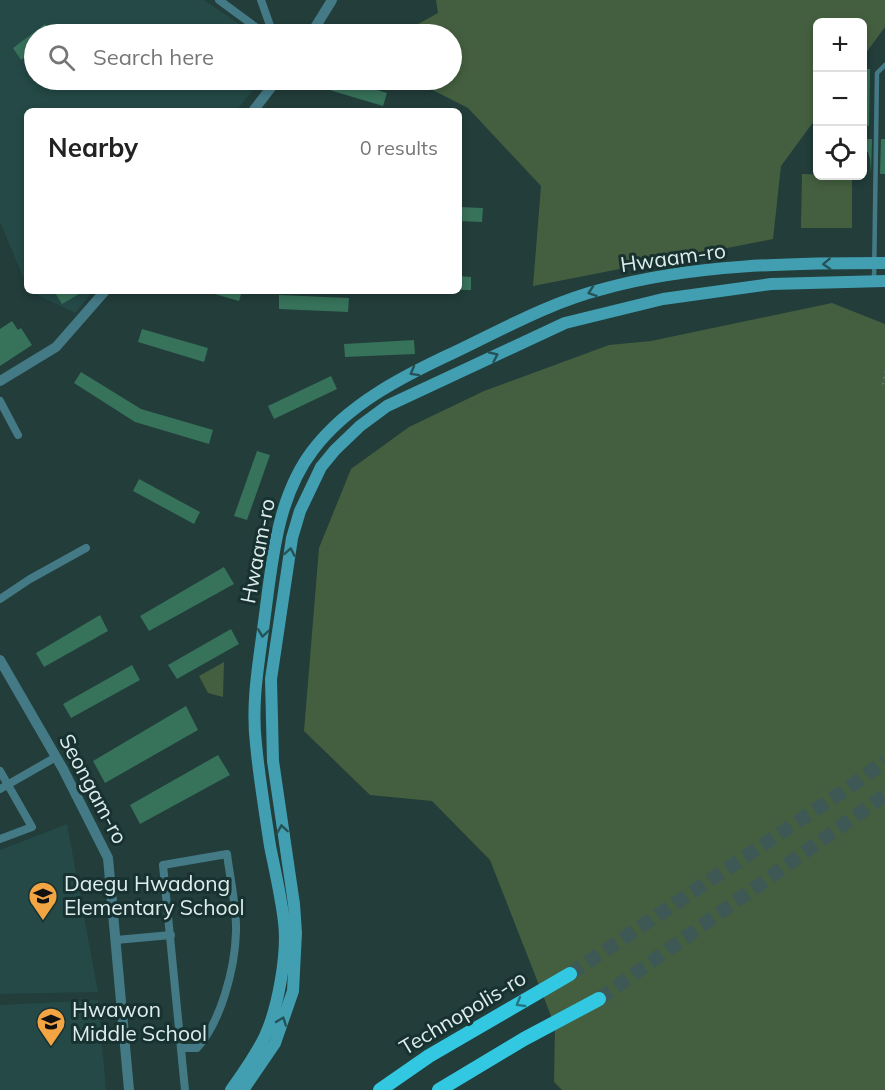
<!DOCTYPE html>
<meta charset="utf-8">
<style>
body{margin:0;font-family:Mulish,sans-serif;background:#f6f6f6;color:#222}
.controls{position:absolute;right:18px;top:18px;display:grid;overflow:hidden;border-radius:9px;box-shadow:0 3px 9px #0003}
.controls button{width:54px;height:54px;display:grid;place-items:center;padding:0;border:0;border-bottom:2px solid #e0e0e0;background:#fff;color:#222;font:30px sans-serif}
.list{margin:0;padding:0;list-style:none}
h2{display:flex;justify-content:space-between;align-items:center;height:78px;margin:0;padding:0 24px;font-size:26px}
h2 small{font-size:20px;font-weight:400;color:#767676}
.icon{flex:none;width:33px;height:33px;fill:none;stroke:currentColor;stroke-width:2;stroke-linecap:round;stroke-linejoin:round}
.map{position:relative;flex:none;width:885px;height:1090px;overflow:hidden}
.search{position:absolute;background:#fff;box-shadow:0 3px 9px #0003;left:24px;top:24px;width:438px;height:66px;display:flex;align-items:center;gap:15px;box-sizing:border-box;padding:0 21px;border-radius:33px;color:#767676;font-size:22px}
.panel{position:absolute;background:#fff;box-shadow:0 3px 9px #0003;left:24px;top:108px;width:438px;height:186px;border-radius:9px}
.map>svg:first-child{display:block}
.built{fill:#244946}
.green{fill:#445f3f}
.building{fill:#37725a}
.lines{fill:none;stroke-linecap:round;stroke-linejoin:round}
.trunk-tunnel{stroke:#3e5855;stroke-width:14;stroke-dasharray:14 7;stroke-linecap:butt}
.path{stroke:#6d8381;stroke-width:1.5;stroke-dasharray:1.5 4.5;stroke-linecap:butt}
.service{stroke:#447a86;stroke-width:4.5}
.minor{stroke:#447a86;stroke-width:8}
.tertiary{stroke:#447a86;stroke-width:10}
.secondary{stroke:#429fb2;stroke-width:12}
.trunk{stroke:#32c8e2;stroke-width:14}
.oneway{stroke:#245357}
.oneway2{stroke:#237680}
.labels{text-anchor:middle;stroke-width:6;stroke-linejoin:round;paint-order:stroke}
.street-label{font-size:21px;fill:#deeeec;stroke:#173230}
.poi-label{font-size:21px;fill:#deeeec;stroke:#173230;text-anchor:start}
</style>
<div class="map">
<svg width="885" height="1090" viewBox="0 0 885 1090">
<rect width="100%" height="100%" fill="#223d3a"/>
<!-- built -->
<g class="built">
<polygon points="0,0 204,0 254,34 34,34 34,80 261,80 236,111 27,111 27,286 0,222"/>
<polygon points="29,291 93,291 75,313"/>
<polygon points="67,824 98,992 0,994 0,850"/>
<polygon points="98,1000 106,1090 0,1090 0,1005"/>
</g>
<!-- green -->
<g class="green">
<polygon points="436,0 885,0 885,27 863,57 862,22 818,22 817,117 781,166 773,239 533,286 541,186 468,108 413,80 452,80 452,34 400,34 438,13"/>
<polygon points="802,174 852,176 852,228 801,228"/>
<polygon points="832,303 885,324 885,1090 562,1090 554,1082 555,1026 490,860 432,801 370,795 304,731 319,548 351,469 409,427 484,391 609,345 651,341"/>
<polygon points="224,662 223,697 208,693 199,676"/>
</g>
<!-- building -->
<g class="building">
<polygon points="45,24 52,34 34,34 34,50 21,60 13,48"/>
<polygon points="862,69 870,69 869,126 862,126"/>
<polygon points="318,80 343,80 387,93 383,106 316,86"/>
<polygon points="862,139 872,139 871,174 870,159 868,152 862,152"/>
<polygon points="881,139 885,139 885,174 880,174"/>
<polygon points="459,207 483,208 482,222 459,221"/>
<polygon points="459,276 471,277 471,290 459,290"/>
<polygon points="54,291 84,291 62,304"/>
<polygon points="212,291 242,291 239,301 211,293"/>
<polygon points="279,295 349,298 348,312 279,309"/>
<polygon points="12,321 18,330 21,328 32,345 0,366 0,329"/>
<polygon points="142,329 208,348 204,362 138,342"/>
<polygon points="414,340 415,354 345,357 344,344"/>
<polygon points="81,372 141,409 213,430 209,444 135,422 74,383"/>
<polygon points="331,376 337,389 274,419 268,406"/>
<polygon points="257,451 270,455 247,520 234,516"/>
<polygon points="139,479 200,512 194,524 133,491"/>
<polygon points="224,567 234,584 149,631 140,616"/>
<polygon points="100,615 108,631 44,667 36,653"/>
<polygon points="231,629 239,644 177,679 168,665"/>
<polygon points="132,665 140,680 71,718 63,704"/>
<polygon points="186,706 198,730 105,783 93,761"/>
<polygon points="218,755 230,775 140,824 130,805"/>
</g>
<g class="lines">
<!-- trunk-tunnel -->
<g class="trunk-tunnel">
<polyline points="570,974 851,786 885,761"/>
<polyline points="599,999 885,795"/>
</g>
<!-- path -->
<polyline class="path" points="885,371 883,384 885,387"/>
<!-- service -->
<polyline class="service" points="874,281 877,73 885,65"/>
<!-- minor -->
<g class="minor">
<polyline points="219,0 265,34"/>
<polyline points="261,0 273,34"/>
<polyline points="0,401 18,435"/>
<polyline points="0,599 30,579 86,548"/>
<polyline points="0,771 32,827 0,839"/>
<polyline points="0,789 56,757"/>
<polyline points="116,940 171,935"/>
<path d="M182,1048h15c24,-26 38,-80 39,-116 1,-23 -6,-54 -9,-78l-64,11 22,225"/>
</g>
<!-- tertiary -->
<g class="tertiary">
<polyline points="311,34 332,0"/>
<polyline points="253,111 277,80"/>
<polyline points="0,381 56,347 105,291"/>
<polyline points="0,660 63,769 108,858 129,1090"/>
</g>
<!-- secondary -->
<g class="secondary">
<path d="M231,1090c12,-17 25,-35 34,-54 13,-28 23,-83 19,-114 -3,-26 -9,-51 -14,-76 -5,-34 -11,-69 -14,-102 -5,-42 3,-82 8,-122 8,-58 12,-124 49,-172 35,-46 90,-74 142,-98 48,-23 96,-50 148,-63 90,-25 189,-26 282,-26"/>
<polyline points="243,1090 275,1043 293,991 296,933 294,904 273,761 271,679 292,538 300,511 321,467 335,450 360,426 387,406 565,323 663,299 771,284 885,281"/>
</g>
<!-- trunk -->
<g class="trunk">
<polyline points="380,1090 429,1056 570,974"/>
<polyline points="439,1090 524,1039 599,999"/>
</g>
</g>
<!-- one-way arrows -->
<defs><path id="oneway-chevron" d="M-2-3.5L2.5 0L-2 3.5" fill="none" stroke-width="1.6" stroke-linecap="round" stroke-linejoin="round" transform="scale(1.5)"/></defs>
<g class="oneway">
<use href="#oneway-chevron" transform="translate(827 264) rotate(177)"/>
<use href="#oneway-chevron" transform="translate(592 292) rotate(161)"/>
<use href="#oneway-chevron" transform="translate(494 356) rotate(-25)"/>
<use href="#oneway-chevron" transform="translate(414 372) rotate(151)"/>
<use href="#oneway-chevron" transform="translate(290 552) rotate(-80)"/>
<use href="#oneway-chevron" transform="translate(263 633) rotate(98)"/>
<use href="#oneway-chevron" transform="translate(282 829) rotate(-99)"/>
<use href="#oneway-chevron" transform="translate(282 1021) rotate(-70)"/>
</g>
<use class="oneway2" href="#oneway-chevron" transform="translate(520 1003) rotate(150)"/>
<!-- icons -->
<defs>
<g id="school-pin" transform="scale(1.5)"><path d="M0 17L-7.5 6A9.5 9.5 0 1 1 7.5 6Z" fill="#f3a443" stroke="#173230"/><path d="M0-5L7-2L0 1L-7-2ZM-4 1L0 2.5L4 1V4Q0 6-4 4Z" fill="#111"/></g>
</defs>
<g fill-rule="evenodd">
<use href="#school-pin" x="43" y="896"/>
<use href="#school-pin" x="51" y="1022"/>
</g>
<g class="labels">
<!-- street labels -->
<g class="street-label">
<text transform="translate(673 258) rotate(-8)" y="7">Hwaam-ro</text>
<text transform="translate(258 551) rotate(-79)" y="7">Hwaam-ro</text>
<text transform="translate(93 789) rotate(62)" y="7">Seongam-ro</text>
<text transform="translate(463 1013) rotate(-31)" y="7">Technopolis-ro</text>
</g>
<!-- poi labels -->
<g class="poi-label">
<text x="64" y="891">Daegu Hwadong<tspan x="64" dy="24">Elementary School</tspan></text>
<text x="72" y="1017">Hwawon<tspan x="72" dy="24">Middle School</tspan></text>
</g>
</g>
</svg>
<div class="controls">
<button>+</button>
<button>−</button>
<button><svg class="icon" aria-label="locate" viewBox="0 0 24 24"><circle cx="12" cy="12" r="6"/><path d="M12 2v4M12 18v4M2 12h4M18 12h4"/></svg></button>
</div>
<div class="search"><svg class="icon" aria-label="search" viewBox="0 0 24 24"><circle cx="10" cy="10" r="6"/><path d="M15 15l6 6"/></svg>Search here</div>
<section class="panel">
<h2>Nearby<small>0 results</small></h2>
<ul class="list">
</ul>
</section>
</div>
